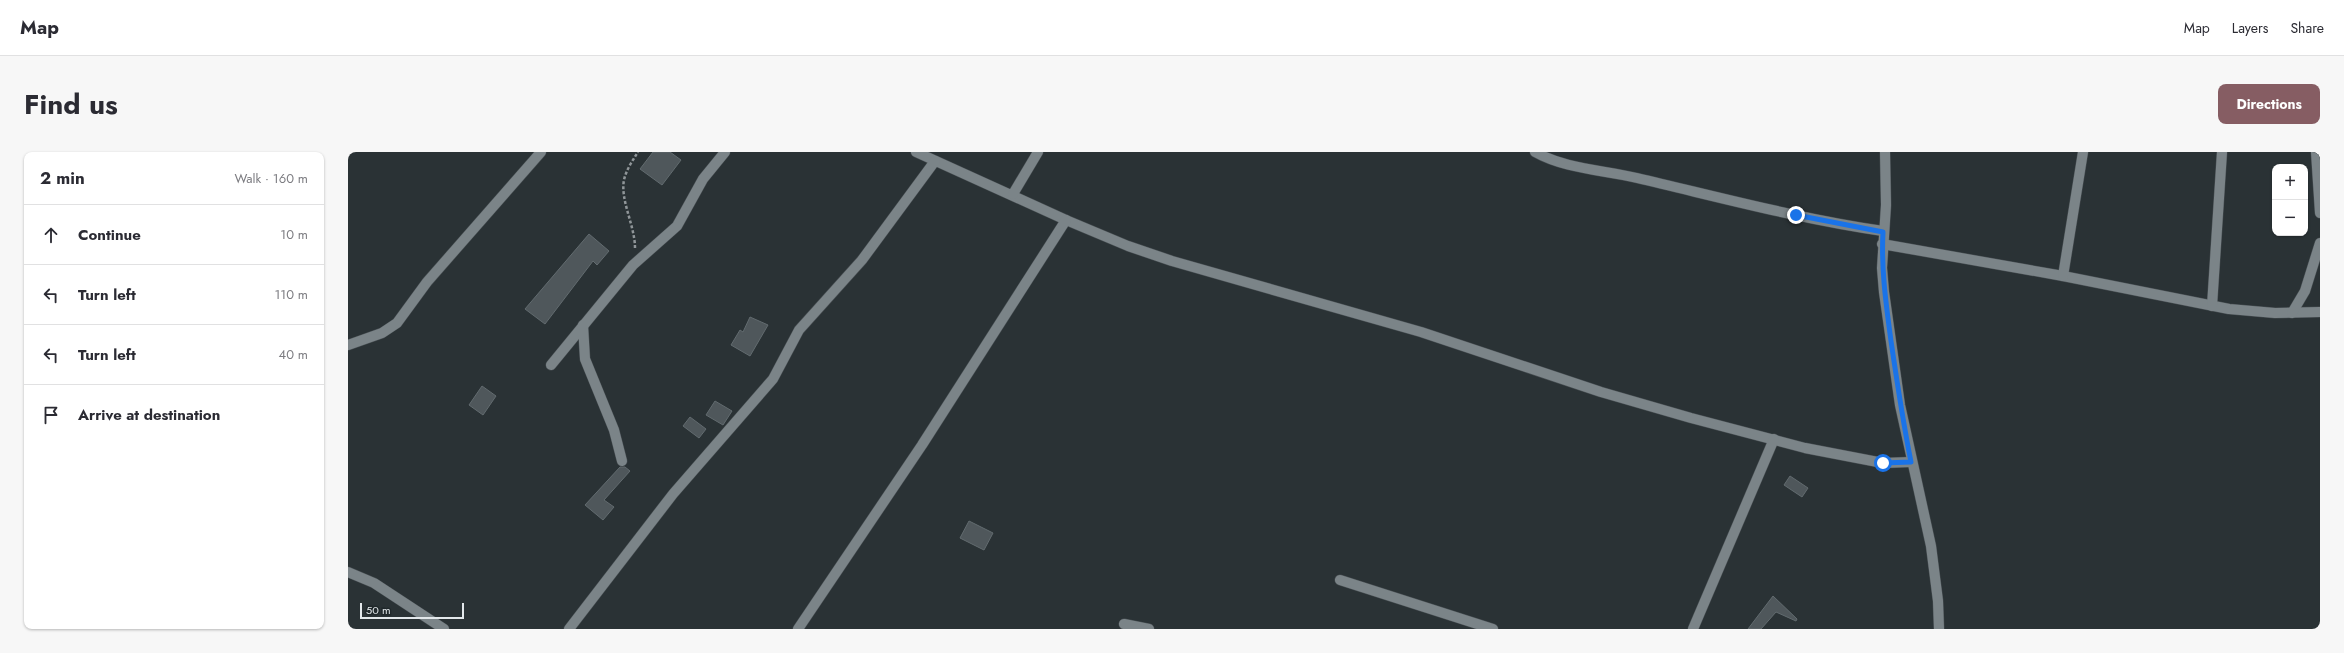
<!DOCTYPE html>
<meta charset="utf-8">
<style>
body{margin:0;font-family:Jost,sans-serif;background:#f7f7f7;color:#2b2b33}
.controls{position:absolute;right:12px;top:12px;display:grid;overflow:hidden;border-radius:8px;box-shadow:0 1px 3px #0004}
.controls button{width:36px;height:36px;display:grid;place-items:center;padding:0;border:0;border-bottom:1px solid #e1e1e2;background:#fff;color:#2b2b33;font:20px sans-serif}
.scale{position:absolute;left:12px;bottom:10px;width:104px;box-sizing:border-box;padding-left:4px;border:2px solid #e3e8eb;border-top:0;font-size:11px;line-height:14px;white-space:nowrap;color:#e3e8eb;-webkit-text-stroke:3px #20282b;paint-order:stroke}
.stop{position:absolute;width:12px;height:12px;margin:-9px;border:3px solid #1a73e8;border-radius:50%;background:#fff}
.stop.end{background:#1a73e8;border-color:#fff;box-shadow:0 1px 4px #0008}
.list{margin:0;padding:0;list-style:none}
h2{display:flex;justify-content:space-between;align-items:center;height:52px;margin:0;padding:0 16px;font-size:17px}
h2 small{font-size:13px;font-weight:400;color:#7c7c81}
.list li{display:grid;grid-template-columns:26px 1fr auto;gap:12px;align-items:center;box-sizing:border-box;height:60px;padding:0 16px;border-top:1px solid #e1e1e2}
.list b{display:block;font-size:15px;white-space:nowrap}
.list em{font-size:13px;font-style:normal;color:#7c7c81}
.icon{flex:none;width:22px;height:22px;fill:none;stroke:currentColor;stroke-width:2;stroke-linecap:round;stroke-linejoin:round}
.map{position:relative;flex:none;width:1972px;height:477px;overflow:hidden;border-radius:8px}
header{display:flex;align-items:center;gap:24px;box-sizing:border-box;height:56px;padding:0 20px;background:#fff;border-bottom:1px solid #e1e1e2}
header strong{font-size:19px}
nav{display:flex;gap:22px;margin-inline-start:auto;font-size:14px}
.intro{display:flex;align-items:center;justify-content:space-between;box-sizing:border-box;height:96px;padding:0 24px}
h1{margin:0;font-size:28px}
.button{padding:10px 18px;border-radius:8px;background:#865d63;color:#fff;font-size:14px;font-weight:700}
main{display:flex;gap:24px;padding:0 24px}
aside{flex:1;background:#fff;border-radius:8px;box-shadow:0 1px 3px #0004}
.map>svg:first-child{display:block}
.building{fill:#4f575b;stroke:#626b6f}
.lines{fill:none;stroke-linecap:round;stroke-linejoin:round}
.minor-casing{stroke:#484f53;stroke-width:11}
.path{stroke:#909699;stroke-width:2.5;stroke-dasharray:3 2;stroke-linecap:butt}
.minor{stroke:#7b8488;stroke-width:10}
.route{stroke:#1a73e8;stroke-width:5}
</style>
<header>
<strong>Map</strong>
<nav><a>Map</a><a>Layers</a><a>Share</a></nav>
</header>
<div class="intro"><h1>Find us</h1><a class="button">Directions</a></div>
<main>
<aside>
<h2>2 min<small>Walk · 160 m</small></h2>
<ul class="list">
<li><svg class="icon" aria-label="ahead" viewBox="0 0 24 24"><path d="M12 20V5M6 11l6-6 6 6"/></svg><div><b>Continue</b></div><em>10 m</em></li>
<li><svg class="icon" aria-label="left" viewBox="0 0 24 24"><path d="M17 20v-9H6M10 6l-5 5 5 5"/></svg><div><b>Turn left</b></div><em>110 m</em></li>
<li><svg class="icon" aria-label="left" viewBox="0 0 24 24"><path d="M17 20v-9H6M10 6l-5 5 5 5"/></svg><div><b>Turn left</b></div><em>40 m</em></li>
<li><svg class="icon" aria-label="arrive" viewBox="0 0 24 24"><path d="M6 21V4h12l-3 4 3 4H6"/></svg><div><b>Arrive at destination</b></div></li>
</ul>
</aside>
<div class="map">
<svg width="1972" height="477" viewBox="0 0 1972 477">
<rect width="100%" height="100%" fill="#2a3235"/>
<!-- building -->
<g class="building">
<polygon points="305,0 322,0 333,8 314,33 292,17"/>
<polygon points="241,82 261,99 249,113 245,109 197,172 177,157"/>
<polygon points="402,165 420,173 402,204 383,193 392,178 395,180"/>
<polygon points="134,234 148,244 135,263 121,253"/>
<polygon points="367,249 384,259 375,273 358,263"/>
<polygon points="342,265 358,277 351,286 335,274"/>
<polygon points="272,315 277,315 282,319 256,348 266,355 255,368 237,353"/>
<polygon points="1442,324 1460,336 1454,345 1436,333"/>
<polygon points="621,369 645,381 636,398 612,386"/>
<polygon points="1425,444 1449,467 1448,469 1428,460 1413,477 1400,477"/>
</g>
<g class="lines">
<!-- minor casing -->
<g class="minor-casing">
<g id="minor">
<polyline points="568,0 718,68 780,94 824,109 1073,180 1253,240 1343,266 1457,296 1535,311 1563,310"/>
<path d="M1187,0c30,17 69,18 102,26 82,19 163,41 246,53"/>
<polyline points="1537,0 1538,53 1534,116 1536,140 1552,253 1583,394 1590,449 1591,477"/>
<polyline points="1968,0 1972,61"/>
<polyline points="665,42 690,0"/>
<polyline points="1534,92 1715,124 1881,157 1927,161 1972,160"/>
<polyline points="1715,124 1735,0"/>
<polyline points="1864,154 1874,0"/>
<polyline points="1944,161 1957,139 1972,91"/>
<polyline points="235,173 237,207 266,278 274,309"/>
<polyline points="0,193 34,181 49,171 79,130 193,0"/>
<polyline points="203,213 285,113 329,74 355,27 377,0"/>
<polyline points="0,420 26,431 96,477"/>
<polyline points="992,428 1145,477"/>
<polyline points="776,472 801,477"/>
<polyline points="221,477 325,342 425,227 451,178 514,108 587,9"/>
<polyline points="450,477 574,293 718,68"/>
<polyline points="1345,477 1426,287"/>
</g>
</g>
<!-- path -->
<path class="path" d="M287,96c0,-22 -15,-48 -11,-68 2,-10 9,-20 14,-28"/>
<!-- minor -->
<use href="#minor" class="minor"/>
</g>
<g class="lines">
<!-- route -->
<path class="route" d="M1448,63l87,17c-2,37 3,72 8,109 6,41 12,81 20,121l-28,1"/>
</g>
</svg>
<div class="controls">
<button>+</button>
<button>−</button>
</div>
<div class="scale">50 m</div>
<div class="stop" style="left:1535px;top:311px"></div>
<div class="stop end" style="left:1448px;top:63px"></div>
</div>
</main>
